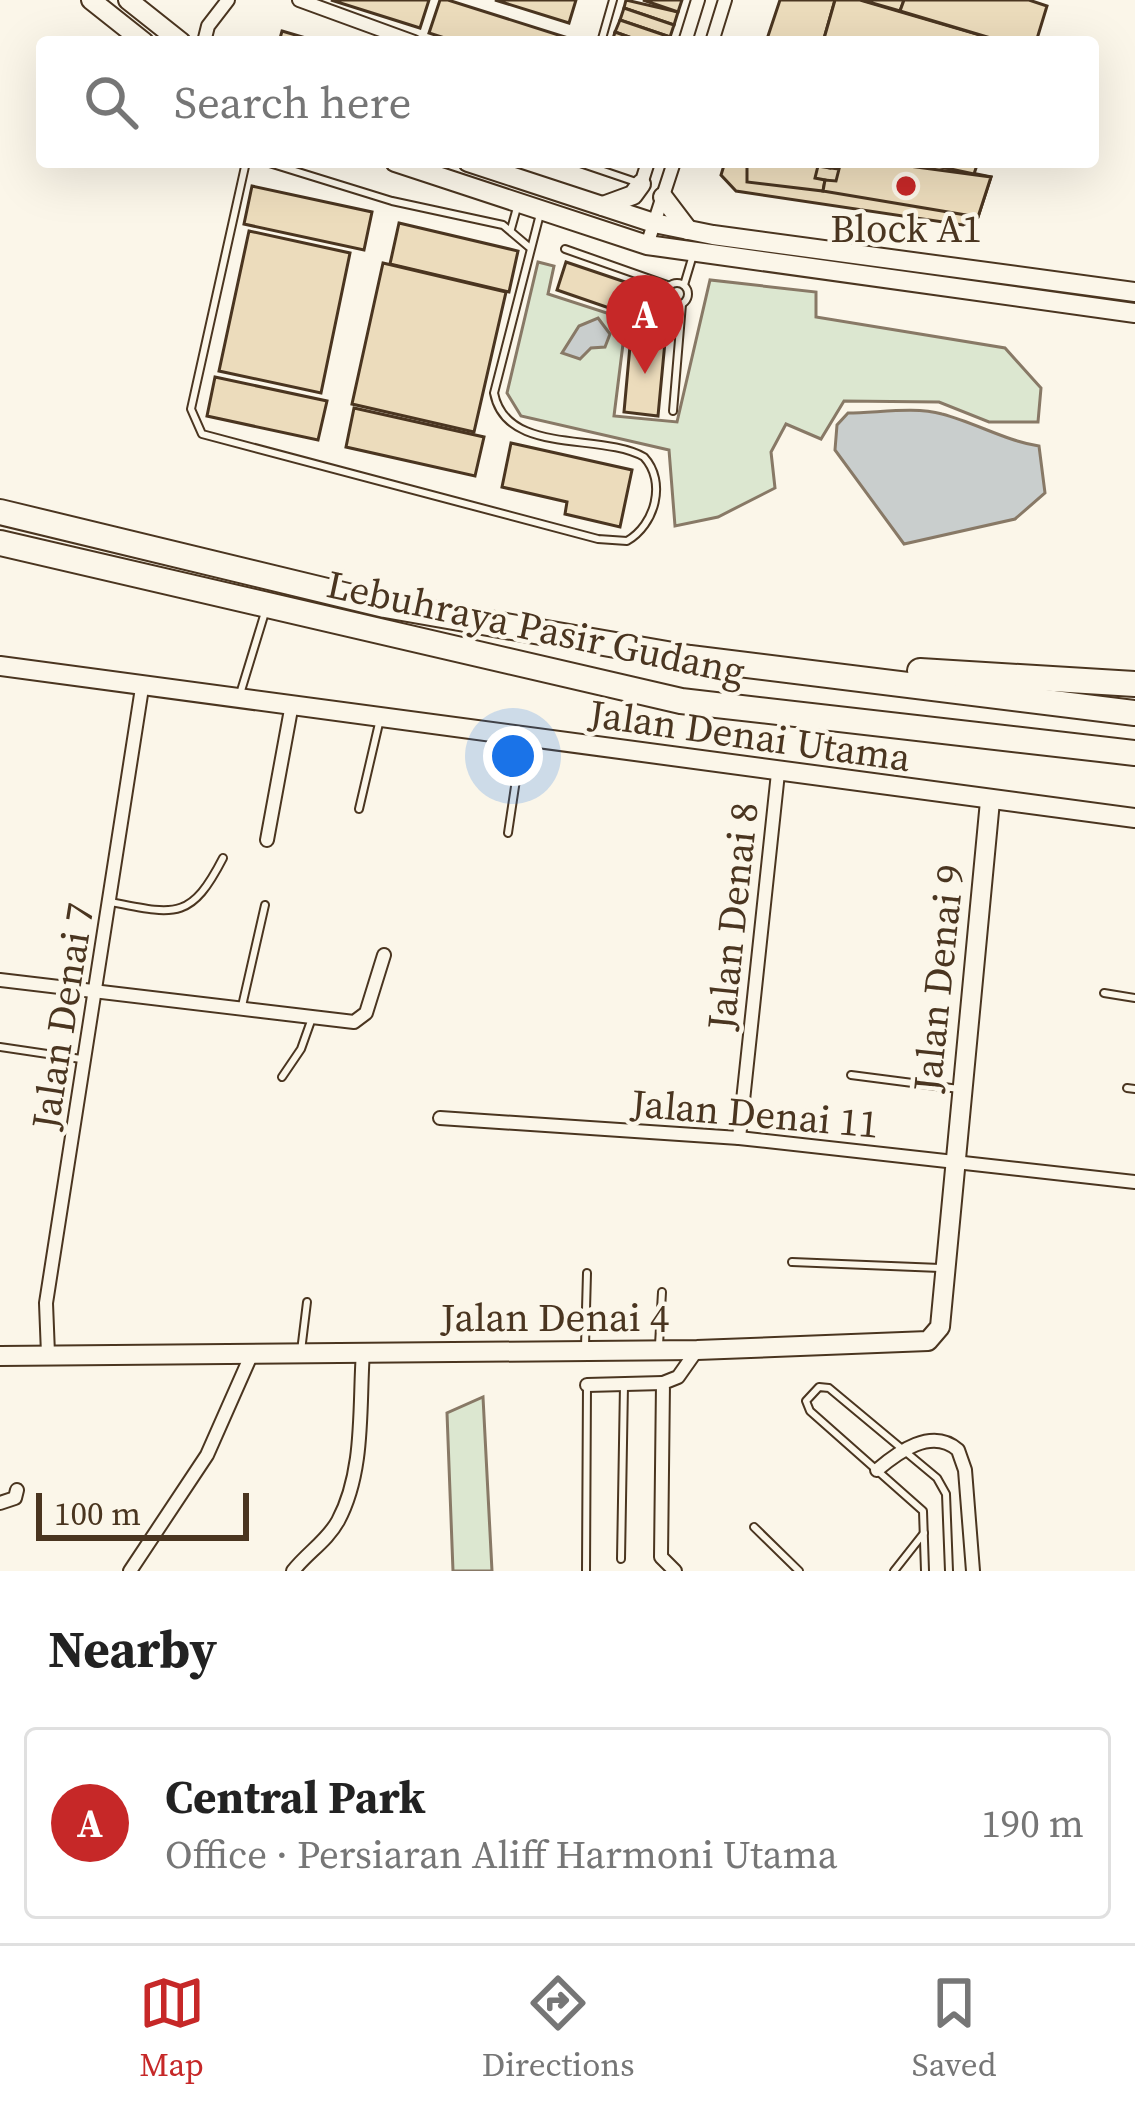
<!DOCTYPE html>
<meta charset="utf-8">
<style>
body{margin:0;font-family:"Source Serif 4",serif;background:#f2f2f2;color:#222}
.scale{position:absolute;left:36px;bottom:30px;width:213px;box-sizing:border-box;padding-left:12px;border:6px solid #4a3520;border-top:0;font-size:33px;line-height:42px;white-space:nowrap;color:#4a3520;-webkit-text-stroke:9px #fbf6e9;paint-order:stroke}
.you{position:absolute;left:513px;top:756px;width:42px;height:42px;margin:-30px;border:9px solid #fff;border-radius:50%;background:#1a73e8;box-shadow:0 0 0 18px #1a73e833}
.badge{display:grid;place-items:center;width:78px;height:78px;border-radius:50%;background:#c62828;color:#fff;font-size:39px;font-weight:700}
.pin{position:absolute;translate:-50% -99px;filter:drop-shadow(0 3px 6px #0008)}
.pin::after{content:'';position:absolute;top:63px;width:42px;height:36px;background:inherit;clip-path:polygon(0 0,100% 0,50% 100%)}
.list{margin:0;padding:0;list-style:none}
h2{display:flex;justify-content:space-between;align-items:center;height:156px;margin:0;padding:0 48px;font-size:51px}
h2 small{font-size:39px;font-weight:400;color:#767676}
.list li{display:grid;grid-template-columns:78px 1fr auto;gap:36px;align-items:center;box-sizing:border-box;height:192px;margin:0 24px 24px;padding:0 24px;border:3px solid #e0e0e0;border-radius:12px}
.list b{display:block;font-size:45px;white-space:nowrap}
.list p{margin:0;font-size:39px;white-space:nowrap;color:#767676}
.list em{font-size:39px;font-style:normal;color:#767676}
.icon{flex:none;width:66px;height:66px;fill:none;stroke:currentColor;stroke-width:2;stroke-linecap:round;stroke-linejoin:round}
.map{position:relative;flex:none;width:1135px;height:1571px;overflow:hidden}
.search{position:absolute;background:#fff;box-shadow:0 12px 48px #0002;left:36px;right:36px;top:36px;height:132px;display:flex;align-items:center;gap:30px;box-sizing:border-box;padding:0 42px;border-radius:12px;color:#767676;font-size:45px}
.sheet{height:372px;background:#fff}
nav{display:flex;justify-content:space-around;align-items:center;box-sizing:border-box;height:168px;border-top:3px solid #e0e0e0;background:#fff;font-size:33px;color:#767676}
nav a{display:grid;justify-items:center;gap:6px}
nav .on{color:#c62828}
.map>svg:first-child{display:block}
.green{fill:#dce7d0;stroke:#887966;stroke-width:3}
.water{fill:#c9cecd;stroke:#887966;stroke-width:3}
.building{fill:#ecdcbc;stroke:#4a3520;stroke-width:3}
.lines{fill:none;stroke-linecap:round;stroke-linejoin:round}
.lane-casing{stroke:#4a3520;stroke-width:10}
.street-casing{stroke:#4a3520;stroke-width:16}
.secondary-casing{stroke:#4a3520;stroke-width:22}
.highway-casing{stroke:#4a3520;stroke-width:28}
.lane{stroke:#fbf6e9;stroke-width:6}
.street{stroke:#fbf6e9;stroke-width:12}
.secondary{stroke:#fbf6e9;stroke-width:18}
.highway{stroke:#fbf6e9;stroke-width:24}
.poi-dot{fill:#c62828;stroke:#fbf6e9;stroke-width:4.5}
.labels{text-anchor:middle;stroke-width:9;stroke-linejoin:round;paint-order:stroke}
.poi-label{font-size:39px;fill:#4a3520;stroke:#fbf6e9}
.street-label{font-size:39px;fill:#4a3520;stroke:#fbf6e9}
</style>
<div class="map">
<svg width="1135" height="1571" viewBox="0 0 1135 1571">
<rect width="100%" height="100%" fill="#fbf6e9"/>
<!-- green -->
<g class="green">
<polygon points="538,262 554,266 548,294 610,314 624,336 614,416 677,422 710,280 816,292 816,317 1005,348 1041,388 1038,422 989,422 939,402 844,401 821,439 786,424 771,452 775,488 718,517 675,526 669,450 521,416 507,393"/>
<polygon points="483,1397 492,1571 453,1571 447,1413"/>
</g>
<!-- water -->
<g class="water">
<polygon points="598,318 610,334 605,347 591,348 580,359 562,353 579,326"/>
<path d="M848,413c29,0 67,-7 94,1 34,9 64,27 97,32l6,47 -30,26 -111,25 -69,-94 2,-25z"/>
</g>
<!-- building -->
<g class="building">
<polygon points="331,0 429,0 420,28"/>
<polygon points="440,0 448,0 568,38 457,42 429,33"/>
<polygon points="495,0 576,0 569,23"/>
<polygon points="626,0 678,12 674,25 624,8"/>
<polygon points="643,0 682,0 678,12"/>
<polygon points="780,0 835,0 823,42 766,42"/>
<polygon points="835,0 860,0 1004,42 823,42"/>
<polygon points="862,0 904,0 900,11"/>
<polygon points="904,0 1029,0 1047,6 1036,42 1004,42 900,11"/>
<polygon points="624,8 674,25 670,37 620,20"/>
<polygon points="620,20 670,37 668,42 643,42 615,32"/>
<polygon points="282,31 306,38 305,42 279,42"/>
<polygon points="615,32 643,42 612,42"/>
<polygon points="725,162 918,162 991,177 978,217 963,225 736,191 721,175"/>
<polygon points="747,162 831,162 830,168 818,166 815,178 825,180 823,191 747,182"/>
<polygon points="831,162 879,162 991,177 978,217 823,191 825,180 836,181 839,169 830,168"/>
<polygon points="918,162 978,162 974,174"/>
<polygon points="252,186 372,212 364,250 244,224"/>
<polygon points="399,223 518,251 509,292 390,264"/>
<polygon points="249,231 350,253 321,393 219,371"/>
<polygon points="566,262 646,289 666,331 658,416 624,412 631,335 618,311 557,290"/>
<polygon points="383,263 506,292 474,432 352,404"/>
<polygon points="215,377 327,401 318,440 207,416"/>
<polygon points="354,408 484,437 475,476 346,447"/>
<polygon points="511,443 632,470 620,527 565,514 567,502 502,487"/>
</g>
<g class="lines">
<!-- lane casing -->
<g class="lane-casing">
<g id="lane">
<polyline points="601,42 613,0"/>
<path d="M246,162l-55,247 11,25 396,105 29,2c28,-16 40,-59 17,-84 -44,-25 -138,-1 -150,-64l46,-179"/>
<polyline points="266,162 392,201 503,225 529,247"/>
<polyline points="577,162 636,182"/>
<polyline points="511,229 518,204"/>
<polyline points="565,249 670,286"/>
<circle cx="677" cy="294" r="11"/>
<polyline points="684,285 693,255"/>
<polyline points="673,411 682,304"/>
<polyline points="240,694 266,609"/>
<polyline points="359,809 380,719"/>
<polyline points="508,833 522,740"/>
<path d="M111,902c65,13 80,18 112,-44"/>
<polyline points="1104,993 1135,998"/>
<polyline points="242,1006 265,905"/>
<polyline points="0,1047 81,1059"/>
<polyline points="851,1075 959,1089"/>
<polyline points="282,1077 301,1049 312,1018"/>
<polyline points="1127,1088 1135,1089"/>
<polyline points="792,1262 940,1268"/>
<polyline points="659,1345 662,1292"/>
<polyline points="585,1346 587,1273"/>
<polyline points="301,1351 307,1302"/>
<polyline points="754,1527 799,1571"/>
<polyline points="621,1559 624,1385"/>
<polyline points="586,1571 587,1385"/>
<polyline points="894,1571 924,1533"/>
<polyline points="925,1571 923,1511 810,1411 806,1401 819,1387 829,1388 937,1478 946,1494 949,1571"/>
</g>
</g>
<!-- street casing -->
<g class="street-casing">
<g id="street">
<polyline points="299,0 414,42"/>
<polyline points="204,42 208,26 228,0"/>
<polyline points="685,42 698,0"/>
<polyline points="712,42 725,0"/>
<polyline points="641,184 648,162"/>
<polyline points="647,245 674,162"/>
<polyline points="267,840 292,704"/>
<polyline points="0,980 354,1022 366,1013 384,955"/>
<polyline points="440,1118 739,1138 1135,1182"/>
<polyline points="739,1138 778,773"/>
<polyline points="48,1354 46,1303 142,688"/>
<polyline points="587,1385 663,1383"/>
<path d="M877,1470c21,-18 55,-43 81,-20l7,20 8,101"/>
<polyline points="0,1503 15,1498 17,1490"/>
<polyline points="130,1571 207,1455 253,1351"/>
<path d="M293,1571c14,-18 34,-30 45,-50 27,-50 21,-115 25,-170"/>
<polyline points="675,1571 661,1557 663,1383 678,1377 697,1350"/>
</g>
</g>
<!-- secondary casing -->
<g class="secondary-casing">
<g id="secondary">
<polyline points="91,0 144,42"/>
<polyline points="128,0 181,42"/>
<polyline points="395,162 647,245 1135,313"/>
<polyline points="468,162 654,223 713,235 1135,292"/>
<polyline points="663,197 688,230"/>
<polyline points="603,206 633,195 641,184"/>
<polyline points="0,666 1135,818"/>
<polyline points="0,1356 697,1350 928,1341 940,1327 990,801"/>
</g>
</g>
<!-- highway casing -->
<g class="highway-casing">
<g id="highway">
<polyline points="0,512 385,605 690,658 1135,713"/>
<polyline points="0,543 681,701 1135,753"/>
<polyline points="920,671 1135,684"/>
</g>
</g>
<!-- lane -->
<use href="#lane" class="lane"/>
<!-- street -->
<use href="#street" class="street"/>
<!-- secondary -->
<use href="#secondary" class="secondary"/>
<!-- highway -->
<use href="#highway" class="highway"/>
</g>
<!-- markers -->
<circle class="poi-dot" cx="906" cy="186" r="12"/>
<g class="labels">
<!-- poi labels -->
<g class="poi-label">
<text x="906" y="242">Block A1</text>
</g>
<!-- street labels -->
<g class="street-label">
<text transform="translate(536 627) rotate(12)" y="14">Lebuhraya Pasir Gudang</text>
<text transform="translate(750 735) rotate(8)" y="14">Jalan Denai Utama</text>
<text transform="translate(732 916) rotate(-84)" y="14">Jalan Denai 8</text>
<text transform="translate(938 978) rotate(-84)" y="14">Jalan Denai 9</text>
<text transform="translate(62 1016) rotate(-81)" y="14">Jalan Denai 7</text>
<text transform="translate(755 1113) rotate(5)" y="14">Jalan Denai 11</text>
<text x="555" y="1331">Jalan Denai 4</text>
</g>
</g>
</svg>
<div class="scale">100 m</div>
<div class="you"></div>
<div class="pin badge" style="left:645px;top:374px">A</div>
<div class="search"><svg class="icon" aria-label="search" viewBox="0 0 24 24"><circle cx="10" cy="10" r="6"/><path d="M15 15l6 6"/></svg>Search here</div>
</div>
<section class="sheet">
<h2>Nearby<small></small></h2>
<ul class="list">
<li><span class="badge">A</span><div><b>Central Park</b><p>Office · Persiaran Aliff Harmoni Utama</p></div><em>190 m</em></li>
</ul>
</section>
<nav>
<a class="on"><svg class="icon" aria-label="map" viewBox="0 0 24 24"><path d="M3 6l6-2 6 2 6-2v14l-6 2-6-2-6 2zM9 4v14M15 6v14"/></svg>Map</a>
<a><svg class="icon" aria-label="directions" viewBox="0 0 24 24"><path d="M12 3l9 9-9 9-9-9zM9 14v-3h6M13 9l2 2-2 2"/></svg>Directions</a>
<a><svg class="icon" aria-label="saved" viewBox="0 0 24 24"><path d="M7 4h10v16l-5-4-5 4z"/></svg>Saved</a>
</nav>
